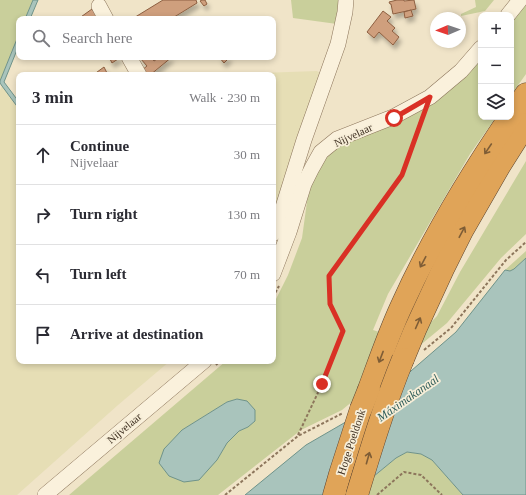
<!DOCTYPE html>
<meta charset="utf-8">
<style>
body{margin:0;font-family:"Times New Roman",serif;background:#f2f2f3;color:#2b2b33}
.controls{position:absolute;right:12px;top:12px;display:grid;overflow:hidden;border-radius:8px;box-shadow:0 2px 6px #0003}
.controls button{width:36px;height:36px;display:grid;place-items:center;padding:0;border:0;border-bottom:1px solid #e1e1e2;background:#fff;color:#2b2b33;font:20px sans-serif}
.compass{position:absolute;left:430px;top:12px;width:36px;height:36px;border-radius:50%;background:#fff;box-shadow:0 2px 6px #0003;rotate:268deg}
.stop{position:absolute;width:12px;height:12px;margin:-9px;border:3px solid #d93025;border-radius:50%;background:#fff}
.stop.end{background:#d93025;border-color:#fff;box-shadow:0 1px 4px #0008}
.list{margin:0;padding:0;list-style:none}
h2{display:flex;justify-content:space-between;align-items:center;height:52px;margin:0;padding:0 16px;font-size:17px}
h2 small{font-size:13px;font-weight:400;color:#7c7c81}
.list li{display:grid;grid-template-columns:26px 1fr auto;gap:12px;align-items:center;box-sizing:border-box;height:60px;padding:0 16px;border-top:1px solid #e1e1e2}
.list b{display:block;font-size:15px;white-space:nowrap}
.list p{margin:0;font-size:13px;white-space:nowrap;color:#7c7c81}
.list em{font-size:13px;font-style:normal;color:#7c7c81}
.icon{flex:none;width:22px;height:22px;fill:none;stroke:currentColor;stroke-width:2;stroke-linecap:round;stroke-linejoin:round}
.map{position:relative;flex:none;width:526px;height:495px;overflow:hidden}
.search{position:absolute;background:#fff;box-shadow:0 2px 6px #0003;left:16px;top:16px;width:260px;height:44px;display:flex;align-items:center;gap:10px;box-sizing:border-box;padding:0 14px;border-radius:8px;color:#7c7c81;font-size:15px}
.panel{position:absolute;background:#fff;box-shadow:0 2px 6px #0003;left:16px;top:72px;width:260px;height:292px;border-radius:8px}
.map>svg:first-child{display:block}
.farmland{fill:#e6deb5}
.green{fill:#c9cf9b;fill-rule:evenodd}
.water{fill:#a9c4bc;stroke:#6f938a}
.building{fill:#cf9f7d;stroke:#8d5f41;filter:url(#shadow)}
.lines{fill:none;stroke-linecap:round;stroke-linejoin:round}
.minor-casing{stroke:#8d765c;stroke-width:16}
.highway-casing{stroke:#5b4430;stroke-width:23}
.path{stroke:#8d765c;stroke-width:2;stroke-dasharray:3 2;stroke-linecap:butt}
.minor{stroke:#faf1dc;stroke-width:15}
.highway{stroke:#e0a458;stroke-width:22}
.highway-bridge-casing{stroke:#5b4430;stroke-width:23;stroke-linecap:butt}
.highway-bridge{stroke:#e0a458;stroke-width:22}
.oneway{stroke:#7e5d36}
.route{stroke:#d93025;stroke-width:5}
.labels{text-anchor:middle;stroke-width:3.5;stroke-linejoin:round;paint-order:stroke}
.street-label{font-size:11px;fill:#3d2e20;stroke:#f7eed8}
.water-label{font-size:12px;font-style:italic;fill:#2f5d5a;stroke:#f7eed8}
</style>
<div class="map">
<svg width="526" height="495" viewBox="0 0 526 495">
<defs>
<filter id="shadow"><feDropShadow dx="2.5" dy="4.5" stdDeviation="2" flood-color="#0004"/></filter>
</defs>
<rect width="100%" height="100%" fill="#f0e4c8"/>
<!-- farmland -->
<g class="farmland">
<polygon points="317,71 321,74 275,207 273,208 273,75 259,75 260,73"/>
<polygon points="2,86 19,109 19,361 170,361 118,405 17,495 0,495 0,90"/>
</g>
<!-- green -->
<g class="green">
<polygon points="0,0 33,0 25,19 19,19 19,34 0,81"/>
<polygon points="291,0 341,0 337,24 293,18"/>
<polygon points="475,0 494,0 485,11 461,16 461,14 476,7"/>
<polygon points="526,1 526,74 511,95 511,19"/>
<path d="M481,56v61h15l-26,37 -82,140 -15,36 28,9 21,-8 15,-15 23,-44 66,-111v73l-25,24 -54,65 -105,87 -41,20 -83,65h-149l157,-134h47v-56l15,-30 14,-37 8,-58 16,-25zM237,399l11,28 -9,4 -12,12 -10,17 -35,-30 45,-28z"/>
<polygon points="526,251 526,258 514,269 510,271 505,270"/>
<polygon points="407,452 421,454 432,460 463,495 351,495 396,458"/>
</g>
<!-- water -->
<g class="water">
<polygon points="33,0 38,0 30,19 25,19"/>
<polygon points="19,34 19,45 4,82 19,102 19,109 2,86 0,83 0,81"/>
<polygon points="526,258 526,495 463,495 432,460 421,454 407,452 396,458 351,495 245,495 306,445 344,423 404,377 456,332 505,270 510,271 514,269"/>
<polygon points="237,399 247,401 255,410 255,421 248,427 239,431 227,443 217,460 199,480 184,482 169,476 159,463 164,449 182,430 227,402"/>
</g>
<!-- building -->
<g class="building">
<polygon points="163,0 196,0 197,3 171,19 132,19"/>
<polygon points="202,0 205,0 207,4 204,6 200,1"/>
<polygon points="397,0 404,0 404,1 414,0 416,9 393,14 391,4 390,4 389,2"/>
<polygon points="92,9 99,19 78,19"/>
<polygon points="411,10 413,16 405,18 404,12"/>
<polygon points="383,11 391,17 387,21 395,28 392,31 399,37 393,45 379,32 374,38 367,32"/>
<polygon points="109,57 121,57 112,63"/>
<polygon points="142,57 151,57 154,61 160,57 172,57 150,75 147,75 142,70 147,66 140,58"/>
<polygon points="219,57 230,57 224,63"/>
<polygon points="104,67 107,73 106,73 107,75 93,75"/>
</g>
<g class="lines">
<!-- minor casing -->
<g class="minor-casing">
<g id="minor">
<polyline points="99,6 106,19"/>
<polyline points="508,15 520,0"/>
<polyline points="129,57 139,75"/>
<polyline points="273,234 279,220 304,140 338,44 345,12 346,0"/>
<polyline points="273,274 289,232 304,184 312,168 321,152 337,139 393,117 430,97 461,71 481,48"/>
<polyline points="45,495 204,361"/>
</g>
</g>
<!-- highway casing -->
<g class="highway-casing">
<g id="highway">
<polyline points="511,116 526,94"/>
<polyline points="403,359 415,330 444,267 462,231 500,165 526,124"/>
<path d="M369,389c10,-27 20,-56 32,-82 30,-67 68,-130 109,-190"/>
<polyline points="334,495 340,474 361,409"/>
</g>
</g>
<!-- path -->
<g class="path">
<polyline points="273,297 279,286"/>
<polyline points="424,350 451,328 506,260 526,242"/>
<polyline points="216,365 220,361"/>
<polyline points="298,435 322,384 343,331 329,304 329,276 402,175 422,116"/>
<polyline points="225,495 298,436 343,413"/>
<polyline points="377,495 404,472 421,475 442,495"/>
</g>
<!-- minor -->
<use href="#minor" class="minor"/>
<!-- highway -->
<use href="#highway" class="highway"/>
<!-- highway-bridge casing -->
<g class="highway-bridge-casing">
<g id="highway-bridge">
<polyline points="361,409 369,389"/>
<path d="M357,495c14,-46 28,-92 46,-136"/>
</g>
</g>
<!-- highway-bridge -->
<use href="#highway-bridge" class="highway-bridge"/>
</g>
<!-- one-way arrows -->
<defs><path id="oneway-shaft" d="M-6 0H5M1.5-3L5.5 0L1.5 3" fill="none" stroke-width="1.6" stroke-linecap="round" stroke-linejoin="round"/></defs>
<g class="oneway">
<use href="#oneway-shaft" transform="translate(488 149) rotate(124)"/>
<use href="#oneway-shaft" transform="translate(462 232) rotate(-62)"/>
<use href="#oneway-shaft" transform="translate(423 262) rotate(118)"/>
<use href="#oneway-shaft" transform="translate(418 323) rotate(-66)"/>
<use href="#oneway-shaft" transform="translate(381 357) rotate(111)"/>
<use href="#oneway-shaft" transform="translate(368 458) rotate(-74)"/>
</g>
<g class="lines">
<!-- route -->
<polyline class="route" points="322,384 343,331 330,304 329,276 402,175 430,97 394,118"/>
</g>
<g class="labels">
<!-- street labels -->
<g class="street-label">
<text transform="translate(353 135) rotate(-25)" y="4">Nijvelaar</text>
<text transform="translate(124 428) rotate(-40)" y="4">Nijvelaar</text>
<text transform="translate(351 442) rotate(-72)" y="4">Hoge Poeldonk</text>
</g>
<!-- water labels -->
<g class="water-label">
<text transform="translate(408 398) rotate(-35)" y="4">Máximakanaal</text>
</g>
</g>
</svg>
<div class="controls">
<button>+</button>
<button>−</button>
<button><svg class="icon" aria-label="layers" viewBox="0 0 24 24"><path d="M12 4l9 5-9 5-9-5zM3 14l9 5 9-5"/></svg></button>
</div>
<svg class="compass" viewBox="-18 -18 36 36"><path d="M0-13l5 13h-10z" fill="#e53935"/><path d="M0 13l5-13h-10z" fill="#7c7c81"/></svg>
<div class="stop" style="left:394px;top:118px"></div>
<div class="stop end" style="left:322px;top:384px"></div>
<div class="search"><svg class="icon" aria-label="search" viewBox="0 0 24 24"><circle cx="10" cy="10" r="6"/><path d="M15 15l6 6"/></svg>Search here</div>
<section class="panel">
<h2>3 min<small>Walk · 230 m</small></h2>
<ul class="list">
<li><svg class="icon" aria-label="ahead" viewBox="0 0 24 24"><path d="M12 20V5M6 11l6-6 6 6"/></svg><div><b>Continue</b><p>Nijvelaar</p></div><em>30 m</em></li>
<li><svg class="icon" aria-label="right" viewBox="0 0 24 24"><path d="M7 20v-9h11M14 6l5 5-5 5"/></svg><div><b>Turn right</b></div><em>130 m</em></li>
<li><svg class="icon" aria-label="left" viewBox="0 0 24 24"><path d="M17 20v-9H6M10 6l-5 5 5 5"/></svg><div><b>Turn left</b></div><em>70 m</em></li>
<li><svg class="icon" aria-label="arrive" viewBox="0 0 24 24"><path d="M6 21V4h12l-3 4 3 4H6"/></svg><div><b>Arrive at destination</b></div></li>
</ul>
</section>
</div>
